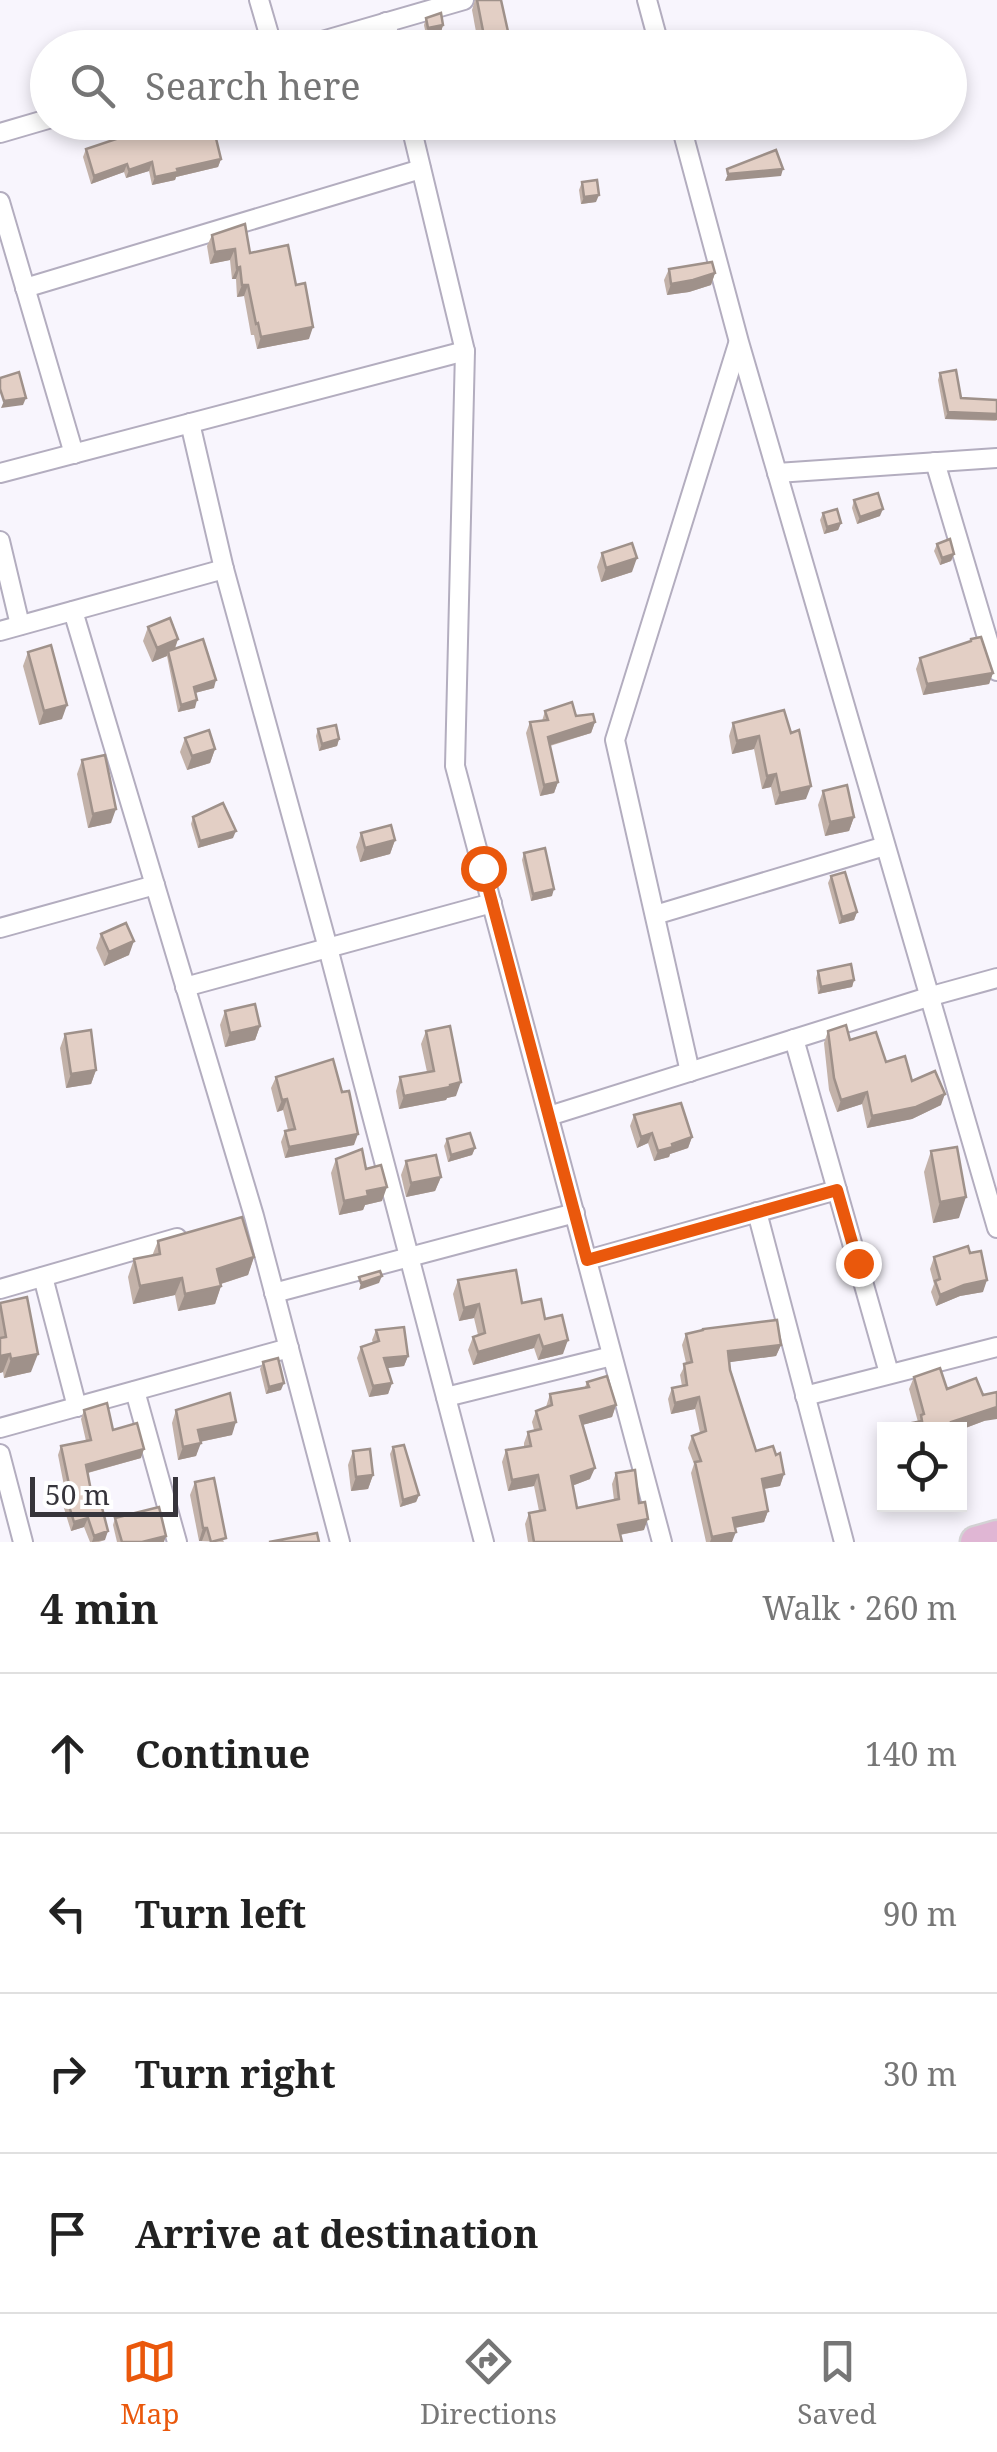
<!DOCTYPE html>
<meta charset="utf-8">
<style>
body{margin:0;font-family:"Noto Serif",serif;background:#f6f6f6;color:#222}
.controls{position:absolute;right:30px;bottom:30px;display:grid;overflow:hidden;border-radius:0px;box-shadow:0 5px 15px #0003}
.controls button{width:90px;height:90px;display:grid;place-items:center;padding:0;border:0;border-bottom:2px solid #e0e0e0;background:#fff;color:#222;font:50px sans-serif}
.scale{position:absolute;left:30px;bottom:25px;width:148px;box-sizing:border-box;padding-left:10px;border:5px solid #36343b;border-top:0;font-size:28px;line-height:35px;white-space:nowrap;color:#36343b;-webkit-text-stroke:8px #fff;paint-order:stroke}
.stop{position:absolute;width:30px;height:30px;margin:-22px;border:8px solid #ea580c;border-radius:50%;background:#fff}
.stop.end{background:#ea580c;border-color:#fff;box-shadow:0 2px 10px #0008}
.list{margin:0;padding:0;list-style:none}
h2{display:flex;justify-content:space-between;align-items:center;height:130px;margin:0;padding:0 40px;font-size:42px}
h2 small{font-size:32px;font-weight:400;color:#767676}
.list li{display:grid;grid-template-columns:65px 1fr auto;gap:30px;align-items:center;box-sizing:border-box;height:160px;padding:0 40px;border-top:2px solid #e0e0e0}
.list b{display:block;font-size:38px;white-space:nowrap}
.list em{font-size:32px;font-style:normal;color:#767676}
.icon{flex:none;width:55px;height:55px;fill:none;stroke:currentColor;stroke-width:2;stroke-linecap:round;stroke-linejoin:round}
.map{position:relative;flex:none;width:997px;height:1542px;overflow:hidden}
.search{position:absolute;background:#fff;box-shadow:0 5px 15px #0003;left:30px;right:30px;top:30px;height:110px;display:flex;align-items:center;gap:25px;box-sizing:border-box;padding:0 35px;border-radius:55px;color:#767676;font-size:38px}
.sheet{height:770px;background:#fff}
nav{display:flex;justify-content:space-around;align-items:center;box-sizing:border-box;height:140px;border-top:2px solid #e0e0e0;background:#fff;font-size:28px;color:#767676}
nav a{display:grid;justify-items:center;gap:5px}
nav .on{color:#ea580c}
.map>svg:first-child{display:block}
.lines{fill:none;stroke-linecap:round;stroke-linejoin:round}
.street-casing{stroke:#b3adbf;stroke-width:22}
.primary-casing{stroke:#d3d2d4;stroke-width:35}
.street{stroke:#fff;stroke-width:18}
.primary{stroke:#e0b6d4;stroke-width:30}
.wall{fill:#c3b2a9}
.shaded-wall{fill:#9f918a}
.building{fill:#e3cfc5;stroke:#9f918a;stroke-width:2.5}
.route{stroke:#ea580c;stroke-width:12}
</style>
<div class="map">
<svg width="997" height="1542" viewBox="0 0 997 1542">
<rect width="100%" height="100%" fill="#f8f5fd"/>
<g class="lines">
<!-- street casing -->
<g class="street-casing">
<g id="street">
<polyline points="259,0 273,48"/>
<polyline points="647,0 660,48"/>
<polyline points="386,22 392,48"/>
<polyline points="298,48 464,0"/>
<polyline points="410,122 465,351 455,766 662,1542"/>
<polyline points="680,122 739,342 997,1228"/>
<polyline points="0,133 48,119"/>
<polyline points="0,202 74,454"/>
<polyline points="25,288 421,169"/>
<polyline points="190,423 224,569 328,948 484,1542"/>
<polyline points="935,462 997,671"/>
<polyline points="0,473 465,351"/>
<polyline points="777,473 997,458"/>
<polyline points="0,541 20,625"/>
<polyline points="73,611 254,1216 340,1542"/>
<polyline points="0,631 224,569"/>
<polyline points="655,915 885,846"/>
<polyline points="0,928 155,885"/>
<polyline points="185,987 492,903"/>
<polyline points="794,1039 889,1373"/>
<polyline points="690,1072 615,740 738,344"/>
<polyline points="549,1116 928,997 997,978"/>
<polyline points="757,1212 844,1542"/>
<polyline points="587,1260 837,1190"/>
<polyline points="43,1277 77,1407"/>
<polyline points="0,1289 177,1238"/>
<polyline points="274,1293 575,1213"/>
<polyline points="135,1391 177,1542"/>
<polyline points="805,1396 997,1347"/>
<polyline points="446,1397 612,1356"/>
<polyline points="0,1428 289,1348"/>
<polyline points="0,1454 23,1542"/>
</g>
</g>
<!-- primary casing -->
<g class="primary-casing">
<polyline id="primary" points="976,1542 997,1536"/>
</g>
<!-- street -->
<use href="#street" class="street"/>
<!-- primary -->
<use href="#primary" class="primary"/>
</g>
<!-- wall -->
<g class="wall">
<polygon points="475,0 501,0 505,48 479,48 472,10"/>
<polygon points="426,18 443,25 441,32 426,35 424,25"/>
<polygon points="173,122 212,122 221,159 218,167 176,177 175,180 152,185 149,171 126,178 124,172 91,184 83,157 86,149 170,130 173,125"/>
<polygon points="582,182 596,202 581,204 579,190"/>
<polygon points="212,235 250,253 309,339 257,349 254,335 251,335 244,296 237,297 236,279 232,279 230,260 210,264 207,246"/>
<polygon points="669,269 715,273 711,285 689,292 667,295 664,280"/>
<polygon points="940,373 961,398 997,421 945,419 938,380"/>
<polygon points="854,500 880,516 857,524 852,508"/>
<polygon points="823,513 841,523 838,530 824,534 820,520"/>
<polygon points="937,544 954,554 951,561 940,565 934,551"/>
<polygon points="602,553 632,572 601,582 597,567"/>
<polygon points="148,627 178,639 175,649 214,688 195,693 195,708 178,712 167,656 152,662 143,641"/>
<polygon points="971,639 993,673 989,684 923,695 916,669 920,658 970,642"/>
<polygon points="28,652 62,719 39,725 23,666"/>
<polygon points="545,711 576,716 595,722 591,733 550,746 558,782 554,793 540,796 526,733 530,722 542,721"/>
<polygon points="733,723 791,733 806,799 775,805 771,787 762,789 754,749 732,754 729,736"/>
<polygon points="318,729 339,739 337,746 319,751 316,736"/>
<polygon points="185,738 215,749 210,763 187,770 180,752"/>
<polygon points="82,760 111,823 88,828 77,774"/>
<polygon points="823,791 854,817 849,831 825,836 818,805"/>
<polygon points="193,817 233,838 198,848 191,824"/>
<polygon points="361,833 395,840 390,854 360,862 356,847"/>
<polygon points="524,853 552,896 531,901 522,860"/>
<polygon points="831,876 857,912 854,920 839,924 828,883"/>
<polygon points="101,934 129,955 104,966 96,948"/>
<polygon points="818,971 854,980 852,987 818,994 816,978"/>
<polygon points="225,1011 260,1026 255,1040 225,1047 220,1025"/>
<polygon points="426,1031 456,1096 447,1098 446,1100 399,1109 396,1091 400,1077 427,1072 421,1044"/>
<polygon points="828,1031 850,1040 886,1062 912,1081 941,1105 912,1119 867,1128 862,1104 837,1112 829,1090 824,1043"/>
<polygon points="65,1034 96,1070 91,1084 66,1088 60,1048"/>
<polygon points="276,1077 354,1145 285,1158 281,1142 285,1131 288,1130 283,1110 277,1112 271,1088"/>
<polygon points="634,1115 692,1137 688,1148 670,1154 669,1157 654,1161 648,1143 637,1148 630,1126"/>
<polygon points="447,1139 475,1148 472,1155 448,1162 444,1146"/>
<polygon points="931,1151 959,1218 933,1223 924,1172"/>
<polygon points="336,1159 366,1169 382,1201 365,1205 363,1210 339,1215 331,1173"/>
<polygon points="406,1161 441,1177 435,1191 406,1197 401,1175"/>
<polygon points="158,1241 254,1257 248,1275 221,1284 221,1286 215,1304 178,1311 175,1295 133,1304 128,1277 134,1259 152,1256"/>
<polygon points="934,1257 983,1292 960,1296 936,1306 931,1292 934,1284 930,1269"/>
<polygon points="458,1280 522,1303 545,1319 563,1354 538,1360 534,1348 473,1365 468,1350 473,1337 478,1335 474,1318 459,1321 453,1294"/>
<polygon points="0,1303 31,1372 4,1378 3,1372 0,1373"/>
<polygon points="703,1329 781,1345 776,1356 729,1362 730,1370 756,1451 784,1474 780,1486 764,1489 768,1511 764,1522 735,1528 732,1542 706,1542 691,1473 694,1464 688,1448 692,1436 700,1433 695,1409 671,1414 668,1399 672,1388 682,1386 680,1375 686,1363 682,1345 686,1334 702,1331"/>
<polygon points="376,1330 408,1356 404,1366 387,1368 392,1383 388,1394 369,1397 357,1358 361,1347 373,1343 372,1340"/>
<polygon points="263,1362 281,1390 266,1394 260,1369"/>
<polygon points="914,1377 984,1421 960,1430 918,1422 909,1389"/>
<polygon points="587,1382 616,1405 612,1417 582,1425 590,1479 572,1486 577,1508 614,1500 612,1484 616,1473 644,1530 620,1535 622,1542 528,1542 525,1524 529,1513 539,1511 534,1486 508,1491 502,1462 506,1450 524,1447 524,1443 528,1432 534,1430 532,1422 536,1411 546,1407 550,1394 585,1387"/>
<polygon points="84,1410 113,1430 141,1458 88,1473 93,1501 105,1540 99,1542 90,1542 84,1527 71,1531 63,1505 66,1496 58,1455 61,1446 86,1441 81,1419"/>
<polygon points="176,1410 232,1435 200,1442 196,1456 178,1460 172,1423"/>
<polygon points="393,1447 419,1495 416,1502 400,1507 390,1454"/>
<polygon points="353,1451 373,1475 368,1489 351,1491 348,1465"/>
<polygon points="195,1482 224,1542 199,1541 190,1495"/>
<polygon points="115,1518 164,1542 117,1542 113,1525"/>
</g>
<!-- shaded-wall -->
<g class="shaded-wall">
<polygon points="443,25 441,32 426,35 428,28"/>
<polygon points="509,36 505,48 483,48 485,41"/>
<polygon points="221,159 218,167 176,177 175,180 152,185 155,177 177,169"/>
<polygon points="152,162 149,171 126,178 129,170"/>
<polygon points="127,164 124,172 91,184 94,176"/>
<polygon points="783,169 781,176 725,181 728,174"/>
<polygon points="599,195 596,202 581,204 584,197"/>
<polygon points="235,249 230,260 210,264 215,252"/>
<polygon points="240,267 236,279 232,279 237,268"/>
<polygon points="715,273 711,285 689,292 667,295 671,284"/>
<polygon points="242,285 248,285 244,296 237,297"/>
<polygon points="313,327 309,339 257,349 261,337"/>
<polygon points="26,398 23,405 1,408 4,401"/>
<polygon points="948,412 997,414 997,420 945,419"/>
<polygon points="883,509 880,516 857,524 860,517"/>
<polygon points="841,523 838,530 824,534 827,527"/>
<polygon points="954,554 951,561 940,565 942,558"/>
<polygon points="637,558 632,572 601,582 606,568"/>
<polygon points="178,639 173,653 168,651 167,656 152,662 157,648"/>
<polygon points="993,673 989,684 923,695 927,684"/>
<polygon points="216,680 214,688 191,694 194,687"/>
<polygon points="197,700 195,708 178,712 181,705"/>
<polygon points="67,705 62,719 39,725 44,711"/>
<polygon points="595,722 591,733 544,747 548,737"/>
<polygon points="759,736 754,749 732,754 737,741"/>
<polygon points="339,739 337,746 319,751 322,744"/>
<polygon points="215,749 210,763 187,770 192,756"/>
<polygon points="776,774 771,787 762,789 767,776"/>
<polygon points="558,782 554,793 540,796 544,785"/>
<polygon points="811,786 806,799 775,805 780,793"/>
<polygon points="116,809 111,823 88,828 93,814"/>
<polygon points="854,817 849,831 825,836 830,822"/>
<polygon points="236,831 233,838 198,848 200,841"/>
<polygon points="395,840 390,854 360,862 365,848"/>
<polygon points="554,889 552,896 531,901 533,894"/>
<polygon points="857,912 854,920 839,924 842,917"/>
<polygon points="134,941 129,955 104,966 109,952"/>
<polygon points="854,980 852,987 818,994 821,987"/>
<polygon points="260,1026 255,1040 225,1047 230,1033"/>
<polygon points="96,1070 91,1084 66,1088 71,1074"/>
<polygon points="461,1082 456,1096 447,1098 446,1100 399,1109 404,1096"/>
<polygon points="867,1092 862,1104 837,1112 841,1100"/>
<polygon points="945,1094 941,1105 912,1119 867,1128 872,1116"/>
<polygon points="287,1099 283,1110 277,1112 282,1100"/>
<polygon points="652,1133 648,1143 637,1148 641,1137"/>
<polygon points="358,1134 354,1145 285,1158 289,1147"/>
<polygon points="692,1137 688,1148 670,1154 669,1157 654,1161 658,1151"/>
<polygon points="475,1148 472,1155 448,1162 451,1155"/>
<polygon points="441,1177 435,1191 406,1197 411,1183"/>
<polygon points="387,1187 382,1201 365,1205 363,1210 339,1215 344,1201 367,1191"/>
<polygon points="966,1197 959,1218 933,1223 940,1202"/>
<polygon points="254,1257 248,1275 211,1287 217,1269"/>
<polygon points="382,1276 379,1283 359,1290 361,1283"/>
<polygon points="182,1278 175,1295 133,1304 140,1286"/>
<polygon points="987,1280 983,1292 960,1296 936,1306 940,1295 964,1285"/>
<polygon points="221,1286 215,1304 178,1311 185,1294"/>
<polygon points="479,1304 474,1318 459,1321 464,1308"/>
<polygon points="539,1335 534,1348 473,1365 478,1352"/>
<polygon points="568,1340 563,1354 538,1360 543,1347"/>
<polygon points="781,1345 776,1356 724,1363 728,1351"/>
<polygon points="10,1354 3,1372 0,1373 0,1356"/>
<polygon points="38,1354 31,1372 4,1378 11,1359"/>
<polygon points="408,1356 404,1366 381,1369 384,1358"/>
<polygon points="284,1383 281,1390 266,1394 269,1387"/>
<polygon points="392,1383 388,1394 369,1397 373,1386"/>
<polygon points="699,1397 695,1409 671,1414 675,1403"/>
<polygon points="616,1405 612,1417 575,1427 580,1416"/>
<polygon points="997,1407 997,1419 984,1421 960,1430 949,1430 951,1422"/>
<polygon points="236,1422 232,1435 194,1443 198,1430"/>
<polygon points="201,1443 196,1456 178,1460 183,1447"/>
<polygon points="144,1449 141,1458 83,1474 86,1465"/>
<polygon points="595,1468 590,1479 566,1488 571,1476"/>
<polygon points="784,1474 780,1486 758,1490 762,1479"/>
<polygon points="373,1475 368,1489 351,1491 356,1477"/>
<polygon points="538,1475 534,1486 508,1491 512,1480"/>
<polygon points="419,1495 416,1502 400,1507 403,1500"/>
<polygon points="768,1511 764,1522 729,1529 733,1518"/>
<polygon points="88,1518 84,1527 71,1531 74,1522"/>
<polygon points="648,1519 644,1530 613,1536 618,1525"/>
<polygon points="203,1528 207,1528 202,1541 199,1541"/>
<polygon points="108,1531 105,1540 92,1542 94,1536"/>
<polygon points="736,1532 732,1542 710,1542 712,1537"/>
<polygon points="166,1536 164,1542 142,1542"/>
</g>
<!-- building -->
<g class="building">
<polygon points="477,0 501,0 509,36 485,41"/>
<polygon points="441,13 443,25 428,28 426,18"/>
<polygon points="379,32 383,48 323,48"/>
<polygon points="178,122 212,122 221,159 177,169 178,172 155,177 152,162 129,170 127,164 94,176 86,149 131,134 133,138 173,130 172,125 178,124"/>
<polygon points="776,150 783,169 728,174 727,169"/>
<polygon points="597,180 599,195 584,197 582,182"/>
<polygon points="245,224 250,253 288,245 296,285 305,283 313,327 261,337 258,323 256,324 248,285 242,285 240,267 237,268 235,249 215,252 212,235"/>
<polygon points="712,262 715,273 693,280 671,284 669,269"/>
<polygon points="956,370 961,398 997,400 997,414 948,412 940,373"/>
<polygon points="19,372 26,398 4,401 0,389 0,378"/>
<polygon points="878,493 883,509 860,517 854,500"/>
<polygon points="837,509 841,523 827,527 823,513"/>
<polygon points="950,539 954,554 942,558 937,544"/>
<polygon points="632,543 637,558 606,568 602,553"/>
<polygon points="170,618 178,639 157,648 148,627"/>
<polygon points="981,637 993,673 927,684 920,658 971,641 971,639"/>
<polygon points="203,639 216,680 194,687 197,700 181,705 168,651"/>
<polygon points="51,645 67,705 44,711 28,652"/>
<polygon points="572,702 576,716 593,714 595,722 548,737 558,782 544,785 530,722 548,720 545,711"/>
<polygon points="784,710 791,733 799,730 811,786 780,793 776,774 767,776 759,736 737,741 733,723"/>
<polygon points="336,725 339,739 322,744 318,729"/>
<polygon points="209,730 215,749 192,756 185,738"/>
<polygon points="105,755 116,809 93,814 82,760"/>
<polygon points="847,785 854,817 830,822 823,791"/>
<polygon points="223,803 236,831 200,841 193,817"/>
<polygon points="391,825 395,840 365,848 361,833"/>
<polygon points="545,848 554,889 533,894 524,853"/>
<polygon points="845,872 857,912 842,917 831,876"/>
<polygon points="126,923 134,941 109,952 101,934"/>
<polygon points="851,964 854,980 821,987 818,971"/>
<polygon points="255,1004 260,1026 230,1033 225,1011"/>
<polygon points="846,1025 850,1040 876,1032 886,1062 905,1056 912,1081 935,1071 945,1094 916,1107 872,1116 867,1092 841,1100 834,1078 828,1031"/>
<polygon points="450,1026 461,1082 450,1085 450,1087 404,1096 400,1077 434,1071 426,1031"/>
<polygon points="91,1030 96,1070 71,1074 65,1034"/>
<polygon points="333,1059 342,1092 349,1091 358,1134 289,1147 285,1131 295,1129 287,1099 282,1100 276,1077"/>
<polygon points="681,1103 692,1137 672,1144 673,1147 658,1151 652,1133 641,1137 634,1115"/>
<polygon points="470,1133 475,1148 451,1155 447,1139"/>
<polygon points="957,1147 966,1197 940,1202 931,1151"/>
<polygon points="362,1149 366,1169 381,1165 387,1187 367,1191 368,1196 344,1201 336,1159"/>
<polygon points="436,1155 441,1177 411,1183 406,1161"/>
<polygon points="242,1217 254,1257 217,1269 221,1286 185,1294 182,1278 140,1286 134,1259 160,1254 158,1241"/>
<polygon points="968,1246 970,1253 981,1251 987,1280 964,1285 940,1295 935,1281 940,1279 934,1257"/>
<polygon points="516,1270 522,1303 541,1299 545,1319 562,1315 568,1340 543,1347 539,1335 478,1352 473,1337 485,1333 479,1304 464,1308 458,1280"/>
<polygon points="380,1271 382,1276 361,1283 359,1277"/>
<polygon points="27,1297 38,1354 11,1359 10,1354 0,1356 0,1338 6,1337 0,1303"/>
<polygon points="777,1320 781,1345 728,1351 730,1370 756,1451 773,1446 776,1455 780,1453 784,1474 762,1479 768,1511 733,1518 736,1532 712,1537 695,1462 701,1461 692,1436 706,1431 699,1397 675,1403 672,1388 687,1385 684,1364 692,1362 686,1334 703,1330 703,1329"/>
<polygon points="404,1327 408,1356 384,1358 392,1383 373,1386 361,1347 379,1341 376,1330"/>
<polygon points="278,1358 284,1383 269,1387 263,1362"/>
<polygon points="940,1368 947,1389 976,1378 983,1395 997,1392 997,1407 951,1422 953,1430 887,1430 887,1428 922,1421 921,1415 924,1414 914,1377"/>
<polygon points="607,1376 616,1405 580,1416 595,1468 571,1476 577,1508 619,1499 616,1473 635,1470 639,1503 645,1502 648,1519 618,1525 622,1542 534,1542 529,1513 545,1510 538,1475 512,1480 506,1450 531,1446 528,1432 541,1429 536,1411 552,1405 550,1394 589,1387 587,1382"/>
<polygon points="230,1393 236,1422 198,1430 201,1443 183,1447 176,1410"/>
<polygon points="107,1403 113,1430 137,1423 144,1449 86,1465 93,1501 100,1500 108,1531 94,1536 88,1518 74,1522 66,1496 71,1494 61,1446 91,1440 84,1410"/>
<polygon points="404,1445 419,1495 403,1500 393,1447"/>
<polygon points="370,1449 373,1475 356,1477 353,1451"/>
<polygon points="214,1478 226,1538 211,1542 207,1528 203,1528 195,1482"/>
<polygon points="159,1507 166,1536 142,1542 122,1542 115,1518"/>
<polygon points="317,1533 319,1542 269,1542"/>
</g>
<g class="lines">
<!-- route -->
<polyline class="route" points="483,868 587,1260 837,1190 858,1263"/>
</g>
</svg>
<div class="controls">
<button><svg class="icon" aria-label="locate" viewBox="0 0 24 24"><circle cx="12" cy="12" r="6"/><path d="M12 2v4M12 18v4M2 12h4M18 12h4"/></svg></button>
</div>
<div class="scale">50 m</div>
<div class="stop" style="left:483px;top:868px"></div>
<div class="stop end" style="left:858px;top:1263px"></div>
<div class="search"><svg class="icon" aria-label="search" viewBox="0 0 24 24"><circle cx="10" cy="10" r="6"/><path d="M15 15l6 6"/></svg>Search here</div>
</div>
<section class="sheet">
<h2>4 min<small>Walk · 260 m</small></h2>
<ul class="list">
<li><svg class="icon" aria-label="ahead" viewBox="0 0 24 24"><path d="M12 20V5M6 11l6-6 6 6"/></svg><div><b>Continue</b></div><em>140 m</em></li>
<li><svg class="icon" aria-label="left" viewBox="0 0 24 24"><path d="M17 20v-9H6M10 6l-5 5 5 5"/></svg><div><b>Turn left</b></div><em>90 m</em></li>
<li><svg class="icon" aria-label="right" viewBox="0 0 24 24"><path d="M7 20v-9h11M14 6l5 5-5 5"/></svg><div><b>Turn right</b></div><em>30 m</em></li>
<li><svg class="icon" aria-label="arrive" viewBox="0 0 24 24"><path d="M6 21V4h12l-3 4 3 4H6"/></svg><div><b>Arrive at destination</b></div></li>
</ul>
</section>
<nav>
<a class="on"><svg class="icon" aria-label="map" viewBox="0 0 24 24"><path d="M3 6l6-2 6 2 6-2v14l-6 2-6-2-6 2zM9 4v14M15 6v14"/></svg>Map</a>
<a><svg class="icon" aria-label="directions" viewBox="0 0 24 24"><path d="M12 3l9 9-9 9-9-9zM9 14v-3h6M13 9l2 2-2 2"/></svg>Directions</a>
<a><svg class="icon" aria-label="saved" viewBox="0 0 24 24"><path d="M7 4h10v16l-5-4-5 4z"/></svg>Saved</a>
</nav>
